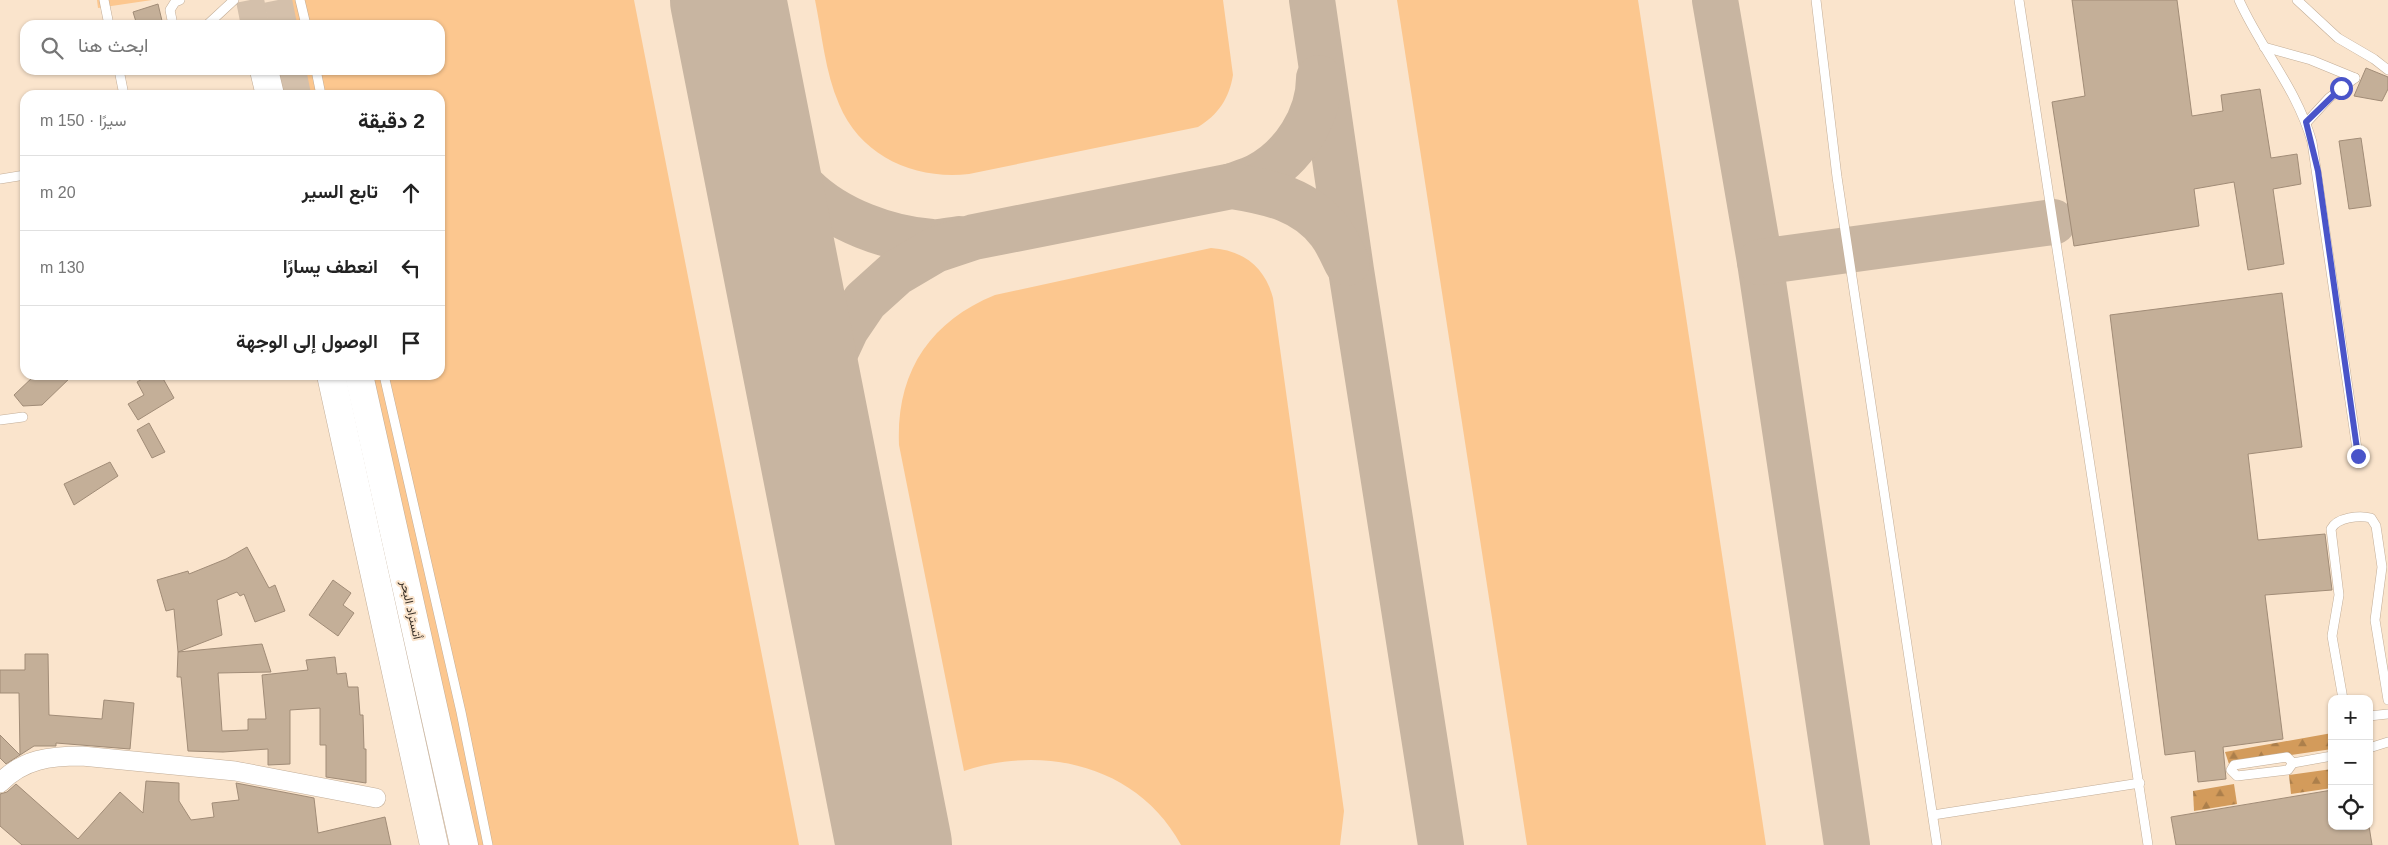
<!DOCTYPE html>
<html lang="ar">
<meta charset="utf-8">
<style>
body{margin:0;font-family:Arial,Vazirmatn,sans-serif;background:#f6f6f6;color:#222;direction:rtl}
.controls{position:absolute;right:15px;bottom:15px;display:grid;overflow:hidden;border-radius:10px;box-shadow:0 1px 4px #0004}
.controls button{width:45px;height:45px;display:grid;place-items:center;padding:0;border:0;border-bottom:1px solid #e0e0e0;background:#fff;color:#222;font:25px sans-serif}
.stop{position:absolute;width:15px;height:15px;margin:-11px;border:4px solid #4954c9;border-radius:50%;background:#fff}
.stop.end{background:#4954c9;border-color:#fff;box-shadow:0 1px 5px #0008}
.list{margin:0;padding:0;list-style:none}
h2{display:flex;justify-content:space-between;align-items:center;height:65px;margin:0;padding:0 20px;font-size:21px}
h2 small{font-size:16px;font-weight:400;color:#767676}
.list li{display:grid;grid-template-columns:32px 1fr auto;gap:15px;align-items:center;box-sizing:border-box;height:75px;padding:0 20px;border-top:1px solid #e0e0e0}
.list b{display:block;font-size:19px;white-space:nowrap}
.list em{font-size:16px;font-style:normal;color:#767676}
.icon{flex:none;width:28px;height:28px;fill:none;stroke:currentColor;stroke-width:2;stroke-linecap:round;stroke-linejoin:round}
.map{position:relative;flex:none;width:2388px;height:845px;overflow:hidden;direction:ltr}
.search{position:absolute;background:#fff;box-shadow:0 1px 4px #0004;left:20px;top:20px;width:425px;height:55px;display:flex;align-items:center;gap:12px;box-sizing:border-box;padding:0 18px;border-radius:15px;color:#767676;font-size:19px}
.panel{position:absolute;background:#fff;box-shadow:0 1px 4px #0004;left:20px;top:90px;width:425px;height:290px;border-radius:15px;direction:rtl}
.map>svg:first-child{display:block}
.grass{fill:#fcc78f}
.forest{fill:url(#forest-firs)}
.lines{fill:none;stroke-linecap:round;stroke-linejoin:round}
.taxiway{stroke:#c8b5a1;stroke-width:46}
.runway{stroke:#c8b5a1;stroke-width:116}
.building{fill:#c4af98;stroke:#a18c77}
.motorway-tunnel{stroke:#d4c0ab;stroke-width:28;stroke-dasharray:28 14;stroke-linecap:butt}
.service-casing{stroke:#c2ad97;stroke-width:10}
.minor-casing{stroke:#c2ad97;stroke-width:20}
.motorway-casing{stroke:#c2ad97;stroke-width:29}
.service{stroke:#fff;stroke-width:9}
.minor{stroke:#fff;stroke-width:19}
.motorway{stroke:#fff;stroke-width:28}
.route{stroke:#4954c9;stroke-width:6}
.labels{text-anchor:middle;stroke-width:4;stroke-linejoin:round;paint-order:stroke}
.street-label{font-size:12px;fill:#3a3128;stroke:#fae4cc}
</style>
<div class="map">
<svg width="2388" height="845" viewBox="0 0 2388 845">
<defs>
<pattern id="forest-firs" width="22" height="20" patternUnits="userSpaceOnUse" patternTransform="scale(1.25)"><rect width="22" height="20" fill="#d39b5b"/><path d="M5 1l3.5 6h-7zM16 11l3.5 6h-7z" fill="#ac7f4b"/></pattern>
</defs>
<rect width="100%" height="100%" fill="#fae4cc"/>
<!-- grass -->
<g class="grass">
<polygon points="97,0 152,0 98,8"/>
<polygon points="287,0 634,0 799,845 467,845 367,375 440,375 440,95 307,95 302,70 440,70 440,25 292,25"/>
<path d="M815,0h408l10,75c-4,24 -15,40 -35,52l-229,47c-54,6 -108,-17 -130,-70 -14,-32 -17,-70 -24,-104z"/>
<polygon points="1397,0 1638,0 1766,845 1527,845"/>
<path d="M1211,248c32,2 54,19 62,50l71,513 -4,34h-159c-43,-79 -136,-101 -217,-74l-65,-326c-3,-72 30,-123 96,-150z"/>
</g>
<!-- forest -->
<g class="forest">
<polygon points="2332,733 2332,749 2229,764 2225,752"/>
<polygon points="2332,769 2332,788 2291,794 2289,775"/>
<polygon points="2234,784 2237,804 2194,811 2193,791"/>
</g>
<g class="lines">
<!-- taxiway -->
<g class="taxiway">
<polyline points="1312,0 1351,270 1441,845"/>
<polyline points="1715,0 1760,262 1847,845"/>
<path d="M748,103c13,30 32,61 56,85 32,32 85,51 128,54 9,1 18,-2 27,-3"/>
<path d="M1232,186c8,-3 18,-6 26,-10 35,-18 61,-59 61,-98"/>
<polyline points="1760,262 2053,222"/>
<path d="M826,500l-9,-86 16,-57 13,-28 19,-28 31,-28 39,-23 39,-13 258,-51c38,6 74,14 98,46 7,9 12,21 17,31"/>
</g>
<!-- runway -->
<polyline class="runway" points="728,0 894,845"/>
</g>
<!-- building -->
<g class="building">
<polygon points="2072,0 2177,0 2192,116 2223,111 2221,95 2260,89 2271,158 2297,154 2301,184 2273,189 2284,264 2248,270 2234,182 2194,189 2199,226 2074,246 2052,102 2085,96"/>
<polygon points="158,4 163,25 137,25 133,12"/>
<polygon points="2366,68 2388,77 2388,89 2382,101 2354,96"/>
<polygon points="2361,138 2371,206 2349,209 2339,141"/>
<polygon points="2282,293 2302,447 2248,454 2258,540 2325,534 2332,590 2265,595 2283,739 2223,747 2226,779 2198,782 2195,751 2165,755 2110,315"/>
<polygon points="35,375 73,375 42,405 23,406 14,395"/>
<polygon points="149,375 161,375 174,398 138,420 128,404 144,395 137,382"/>
<polygon points="149,423 165,452 152,458 137,430"/>
<polygon points="110,462 118,476 74,505 64,484"/>
<polygon points="247,547 269,588 275,585 285,611 255,622 244,594 240,596 237,592 217,600 222,635 178,652 262,644 271,672 218,673 222,731 248,730 248,719 266,719 262,675 308,670 306,660 335,657 337,674 346,673 348,687 358,687 360,715 363,715 364,749 366,749 366,783 326,777 326,745 320,745 320,708 290,710 290,764 268,765 268,749 223,752 188,751 181,677 177,677 178,652 174,609 166,611 157,580 188,571 189,574 226,559"/>
<polygon points="333,580 351,593 343,605 354,613 338,636 309,615"/>
<polygon points="25,654 48,654 49,715 102,719 104,700 134,703 130,749 56,743 56,746 34,746 20,755 19,693 0,693 0,670 25,670"/>
<polygon points="0,735 20,755 6,764 0,758"/>
<polygon points="146,781 179,783 179,801 191,820 214,817 212,803 239,800 236,783 314,798 318,833 385,817 391,845 22,845 0,826 0,794 7,792 16,784 78,839 120,792 143,813"/>
<polygon points="2332,790 2332,826 2369,826 2372,845 2176,845 2171,817"/>
</g>
<g class="lines">
<!-- motorway-tunnel -->
<g class="motorway-tunnel">
<polyline points="250,0 255,25"/>
<polyline points="278,0 283,25"/>
<polyline points="292,70 297,95"/>
</g>
<!-- service casing -->
<g class="service-casing">
<g id="service">
<polyline points="104,0 109,25"/>
<polyline points="300,0 306,25"/>
<polyline points="1816,0 1837,177 1937,845"/>
<polyline points="2019,0 2148,845"/>
<path d="M2239,0c23,51 57,87 73,142l46,314"/>
<polyline points="2297,0 2338,38 2374,59 2388,70"/>
<polyline points="173,25 170,10 175,2 180,0"/>
<polyline points="207,25 234,0"/>
<polyline points="2264,47 2311,60 2355,78"/>
<polyline points="119,70 124,95"/>
<polyline points="316,70 321,95"/>
<polyline points="2306,123 2329,98 2355,78"/>
<polyline points="0,179 25,175"/>
<polyline points="384,375 461,712 488,845"/>
<polyline points="0,420 23,417"/>
<path d="M2343,699l-11,-63 7,-41 -8,-66c6,-12 29,-14 40,-11l5,8 6,41 -7,53 13,80"/>
<polyline points="2369,716 2388,714"/>
<polyline points="2369,748 2388,742"/>
<polygon points="2287,757 2293,763 2288,770 2237,776 2231,770 2234,765"/>
<polyline points="2293,763 2332,756"/>
<polyline points="1933,815 2140,783"/>
</g>
</g>
<!-- minor casing -->
<g class="minor-casing">
<path id="minor" d="M0,783c23,-24 50,-27 82,-27l153,15 141,27"/>
</g>
<!-- motorway casing -->
<g class="motorway-casing">
<g id="motorway">
<polyline points="264,70 270,95"/>
<polyline points="331,375 434,845"/>
<polyline points="359,375 464,845"/>
</g>
</g>
<!-- service -->
<use href="#service" class="service"/>
<!-- minor -->
<use href="#minor" class="minor"/>
<!-- motorway -->
<use href="#motorway" class="motorway"/>
</g>
<g class="lines">
<!-- route -->
<polyline class="route" points="2341,88 2306,122 2318,171 2358,456"/>
</g>
<g class="labels">
<!-- street labels -->
<g class="street-label">
<text transform="translate(411 610) rotate(77)" y="4">أتستراد البحر</text>
</g>
</g>
</svg>
<div class="controls">
<button>+</button>
<button>−</button>
<button><svg class="icon" aria-label="locate" viewBox="0 0 24 24"><circle cx="12" cy="12" r="6"/><path d="M12 2v4M12 18v4M2 12h4M18 12h4"/></svg></button>
</div>
<div class="stop" style="left:2341px;top:88px"></div>
<div class="stop end" style="left:2358px;top:456px"></div>
<div class="search"><svg class="icon" aria-label="search" viewBox="0 0 24 24"><circle cx="10" cy="10" r="6"/><path d="M15 15l6 6"/></svg>ابحث هنا</div>
<section class="panel">
<h2>2 دقيقة<small>سيرًا · 150 m</small></h2>
<ul class="list">
<li><svg class="icon" aria-label="ahead" viewBox="0 0 24 24"><path d="M12 20V5M6 11l6-6 6 6"/></svg><div><b>تابع السير</b></div><em>20 m</em></li>
<li><svg class="icon" aria-label="left" viewBox="0 0 24 24"><path d="M17 20v-9H6M10 6l-5 5 5 5"/></svg><div><b>انعطف يسارًا</b></div><em>130 m</em></li>
<li><svg class="icon" aria-label="arrive" viewBox="0 0 24 24"><path d="M6 21V4h12l-3 4 3 4H6"/></svg><div><b>الوصول إلى الوجهة</b></div></li>
</ul>
</section>
</div>
